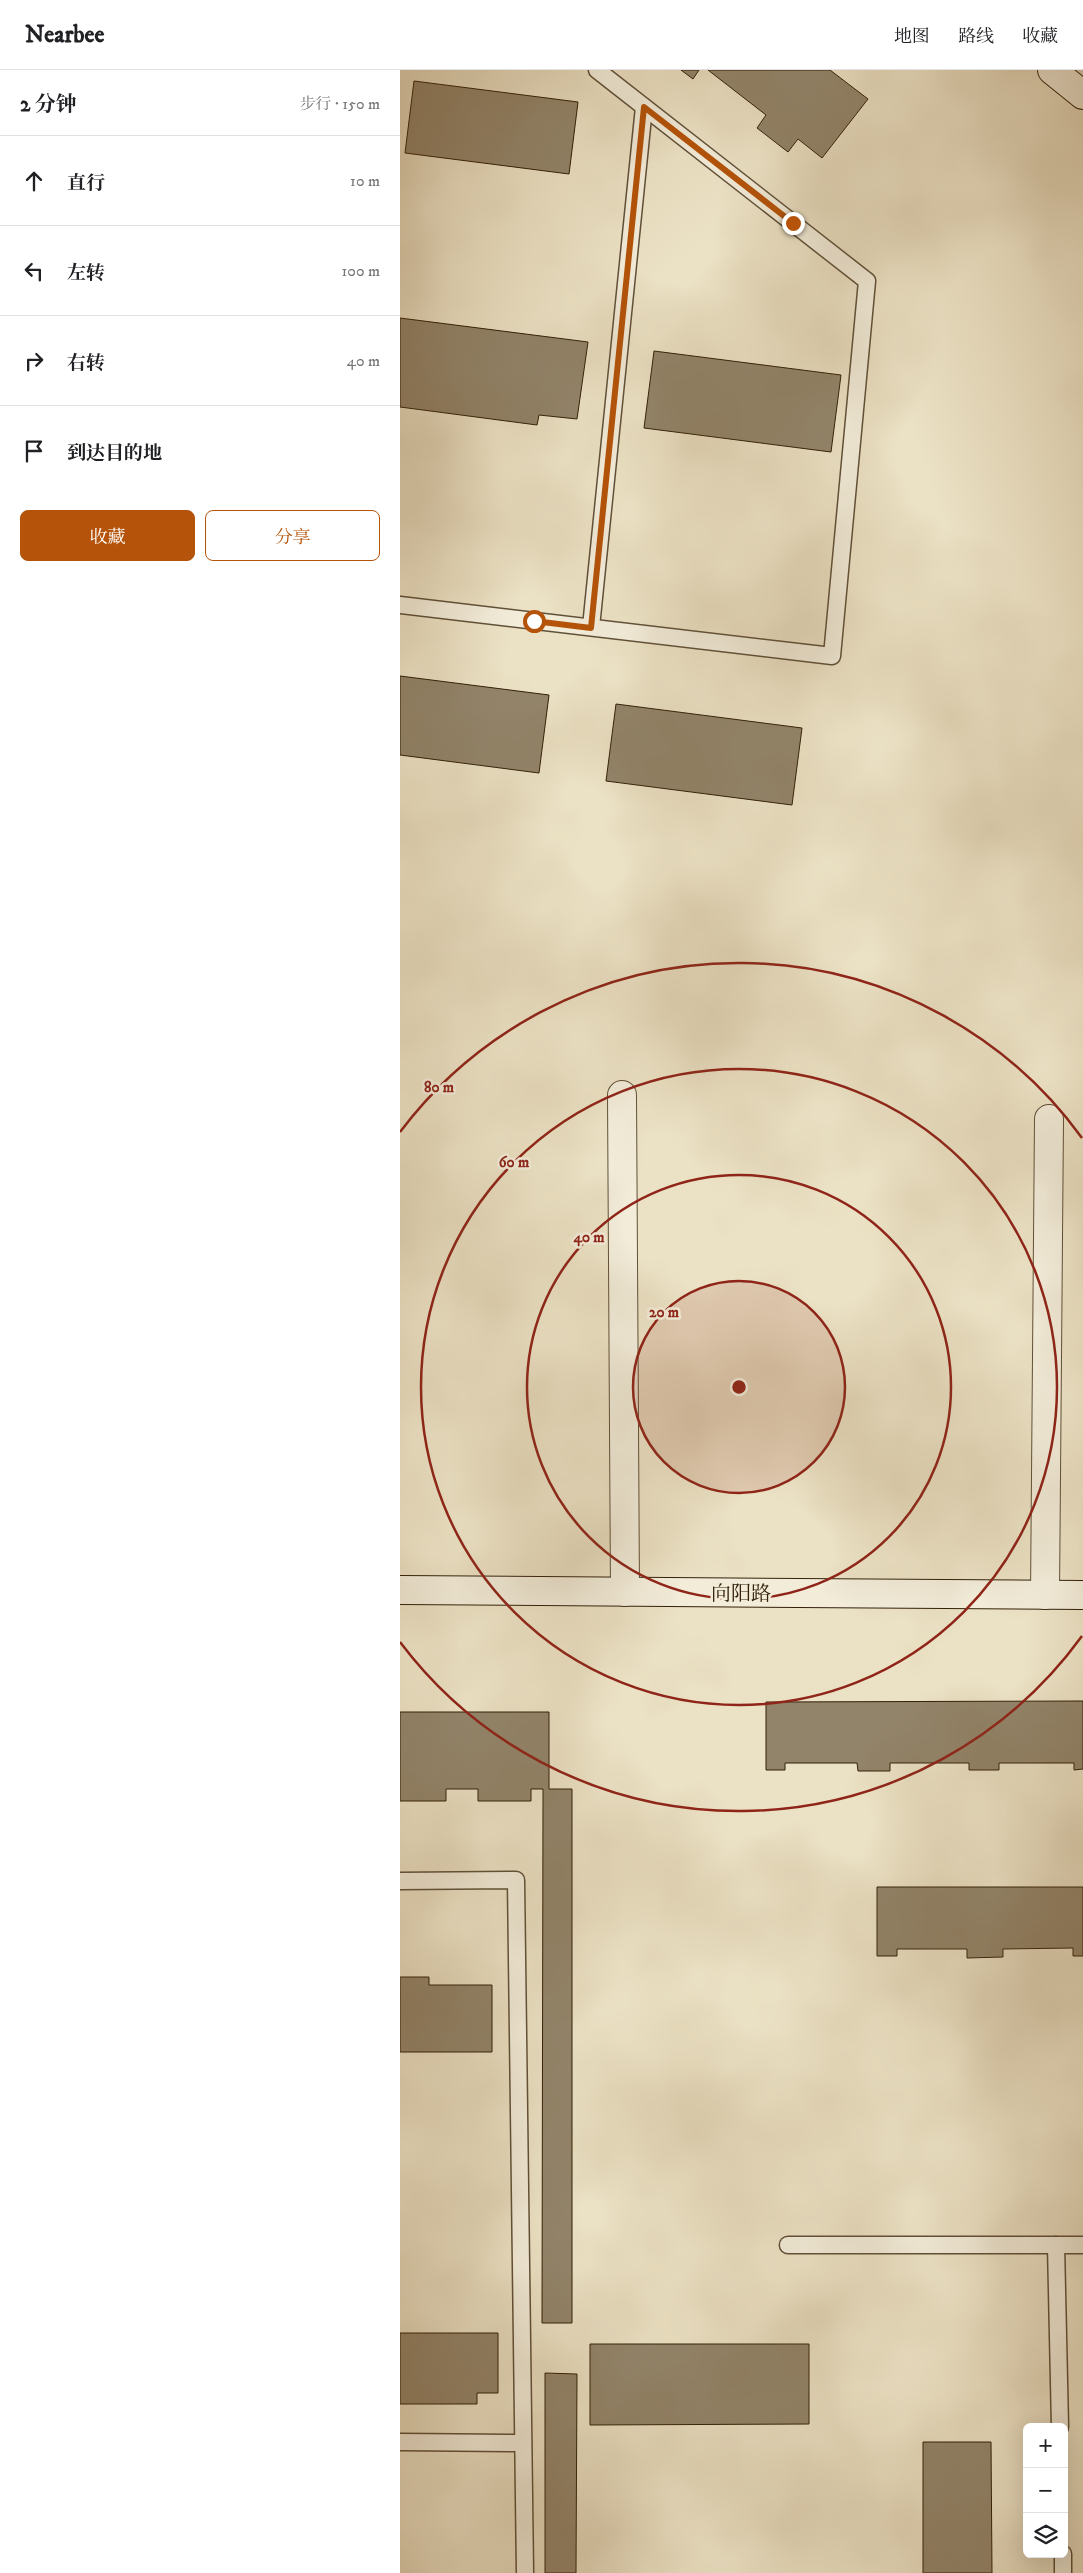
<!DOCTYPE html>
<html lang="zh">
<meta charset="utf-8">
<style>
body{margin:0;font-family:"IM FELL DW Pica","Noto Serif SC",serif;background:#f6f6f6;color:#202124}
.controls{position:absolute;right:15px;bottom:15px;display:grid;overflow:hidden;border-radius:8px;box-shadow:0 5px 20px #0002}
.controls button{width:45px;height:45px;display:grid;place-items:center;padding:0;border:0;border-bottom:1px solid #e0e0e0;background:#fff;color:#202124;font:25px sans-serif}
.stop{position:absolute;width:15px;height:15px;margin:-11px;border:4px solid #b45309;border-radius:50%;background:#fff}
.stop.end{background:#b45309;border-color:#fff;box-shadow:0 1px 5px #0008}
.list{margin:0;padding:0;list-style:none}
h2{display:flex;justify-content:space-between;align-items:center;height:65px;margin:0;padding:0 20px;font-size:21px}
h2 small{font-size:16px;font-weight:400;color:#757577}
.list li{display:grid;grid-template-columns:32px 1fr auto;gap:15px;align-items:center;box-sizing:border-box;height:90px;padding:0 20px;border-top:1px solid #e0e0e0}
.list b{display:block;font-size:19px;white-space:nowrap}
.list em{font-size:16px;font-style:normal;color:#757577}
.actions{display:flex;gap:10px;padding:15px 20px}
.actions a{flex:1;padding:11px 0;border:1px solid #b45309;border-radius:8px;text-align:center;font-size:18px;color:#b45309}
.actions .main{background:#b45309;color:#fff}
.icon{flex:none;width:28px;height:28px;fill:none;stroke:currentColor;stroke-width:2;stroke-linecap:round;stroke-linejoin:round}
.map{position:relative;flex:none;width:683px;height:2503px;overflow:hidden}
header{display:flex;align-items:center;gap:30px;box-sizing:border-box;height:70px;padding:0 25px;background:#fff;border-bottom:1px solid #e0e0e0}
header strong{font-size:24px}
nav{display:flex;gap:28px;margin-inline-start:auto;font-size:18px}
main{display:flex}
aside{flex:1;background:#fff}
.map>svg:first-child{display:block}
.building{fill:#92846a;stroke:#322009}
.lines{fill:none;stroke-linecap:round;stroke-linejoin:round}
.lane-casing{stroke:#605038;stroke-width:19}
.street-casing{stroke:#605038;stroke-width:30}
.secondary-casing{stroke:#322009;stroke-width:30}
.lane{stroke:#f2ecd9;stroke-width:16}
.street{stroke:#f2ecd9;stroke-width:28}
.secondary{stroke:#f2ecd9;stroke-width:28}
.route{stroke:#b45309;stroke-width:6}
.ring{fill:none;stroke:#8f2418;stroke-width:2.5}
.labels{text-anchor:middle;stroke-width:5;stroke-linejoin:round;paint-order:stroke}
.street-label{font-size:20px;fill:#322009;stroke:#f2ecd9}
.centre{fill:#8f2418;stroke:#f2ecd9;stroke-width:2.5}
.ring-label{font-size:15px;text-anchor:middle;font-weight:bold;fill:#8f2418;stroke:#f2ecd9;stroke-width:5;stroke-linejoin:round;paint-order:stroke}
</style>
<header>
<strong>Nearbee</strong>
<nav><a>地图</a><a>路线</a><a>收藏</a></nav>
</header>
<main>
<aside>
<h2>2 分钟<small>步行 · 150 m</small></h2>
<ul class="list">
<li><svg class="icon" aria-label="ahead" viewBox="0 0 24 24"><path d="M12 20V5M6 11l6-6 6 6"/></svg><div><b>直行</b></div><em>10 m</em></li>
<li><svg class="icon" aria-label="left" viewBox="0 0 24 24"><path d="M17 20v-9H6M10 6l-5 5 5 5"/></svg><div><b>左转</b></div><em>100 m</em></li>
<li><svg class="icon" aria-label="right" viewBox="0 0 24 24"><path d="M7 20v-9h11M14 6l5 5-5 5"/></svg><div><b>右转</b></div><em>40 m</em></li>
<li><svg class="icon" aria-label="arrive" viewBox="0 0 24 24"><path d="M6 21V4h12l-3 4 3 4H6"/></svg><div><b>到达目的地</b></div></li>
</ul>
<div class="actions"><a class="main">收藏</a><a>分享</a></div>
</aside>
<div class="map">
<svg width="683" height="2503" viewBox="0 0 683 2503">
<rect width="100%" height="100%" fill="#ebe1c4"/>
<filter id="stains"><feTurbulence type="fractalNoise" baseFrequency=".004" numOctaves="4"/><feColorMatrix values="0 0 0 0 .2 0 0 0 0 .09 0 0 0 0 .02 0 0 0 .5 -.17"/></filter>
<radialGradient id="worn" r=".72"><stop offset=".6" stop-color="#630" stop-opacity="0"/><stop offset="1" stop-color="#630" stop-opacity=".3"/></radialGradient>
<!-- building -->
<g class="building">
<polygon points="281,0 299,0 293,9"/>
<polygon points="308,0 430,0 468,29 422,88 398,69 388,82 357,58 366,45"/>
<polygon points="14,11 178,32 169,104 5,83"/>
<polygon points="0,248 188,272 177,349 139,345 137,355 0,337"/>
<polygon points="254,281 441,305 431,382 244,358"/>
<polygon points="0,606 149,625 139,703 0,685"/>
<polygon points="216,634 402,658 392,735 206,711"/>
<polygon points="683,1631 683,1699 674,1700 674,1693 599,1693 599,1700 569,1700 569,1693 490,1693 490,1701 458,1701 457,1693 385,1693 385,1700 366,1700 366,1632"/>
<polygon points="0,1642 149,1642 149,1719 172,1719 172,2253 142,2253 143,1719 131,1719 131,1731 78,1731 78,1719 46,1719 46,1731 0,1731"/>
<polygon points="477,1817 683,1817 683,1886 673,1886 673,1878 603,1879 603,1887 567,1888 567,1879 497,1879 497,1886 477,1886"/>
<polygon points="0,1907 29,1907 29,1915 92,1915 92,1982 0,1982"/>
<polygon points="0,2263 98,2263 98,2323 77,2323 77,2334 0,2334"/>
<polygon points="190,2274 409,2274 409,2354 190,2355"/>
<polygon points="145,2303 177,2304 176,2503 145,2503"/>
<polygon points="523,2372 591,2372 592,2503 523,2503"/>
</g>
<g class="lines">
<!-- lane casing -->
<g class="lane-casing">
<g id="lane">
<polyline points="0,535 432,586 467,211 197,0"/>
<polyline points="191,557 244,37"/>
<polyline points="0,1811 116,1810 125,2503"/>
<polyline points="388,2175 683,2175"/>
<polyline points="656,2175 660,2357"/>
<polyline points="0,2372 123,2373"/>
<polyline points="663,2484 663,2503"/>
</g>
</g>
<!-- street casing -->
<g class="street-casing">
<g id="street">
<polyline points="222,1025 225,1522"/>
<polyline points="645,1525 649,1049"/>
</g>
</g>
<!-- secondary casing -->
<g class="secondary-casing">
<g id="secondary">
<polyline points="652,0 683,25"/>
<polyline points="0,1520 683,1525"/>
</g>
</g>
<!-- lane -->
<use href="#lane" class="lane"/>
<!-- street -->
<use href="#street" class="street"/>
<!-- secondary -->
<use href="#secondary" class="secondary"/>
</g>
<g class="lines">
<!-- route -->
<polyline class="route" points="134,551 191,558 244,37 393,153"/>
</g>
<!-- distance rings -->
<circle cx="339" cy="1317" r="106" fill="#8f2418" fill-opacity=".12"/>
<g class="ring">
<circle cx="339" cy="1317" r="106"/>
<circle cx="339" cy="1317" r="212"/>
<circle cx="339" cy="1317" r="318"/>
<path d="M682 1566A424 424 0 0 1 0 1572M0 1062A424 424 0 0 1 682 1068"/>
</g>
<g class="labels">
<!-- street labels -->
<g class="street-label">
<text x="341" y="1530">向阳路</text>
</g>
</g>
<circle cx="339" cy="1317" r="8" class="centre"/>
<g class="ring-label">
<text x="39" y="1022">80 m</text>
<text x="114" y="1097">60 m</text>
<text x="189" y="1172">40 m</text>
<text x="264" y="1247">20 m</text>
</g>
<rect width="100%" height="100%" filter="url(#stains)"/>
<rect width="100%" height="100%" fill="url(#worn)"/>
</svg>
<div class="controls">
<button>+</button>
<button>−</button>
<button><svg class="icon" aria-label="layers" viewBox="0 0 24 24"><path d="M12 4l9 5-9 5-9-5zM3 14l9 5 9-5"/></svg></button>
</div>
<div class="stop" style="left:134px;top:551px"></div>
<div class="stop end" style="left:393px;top:153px"></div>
</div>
</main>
